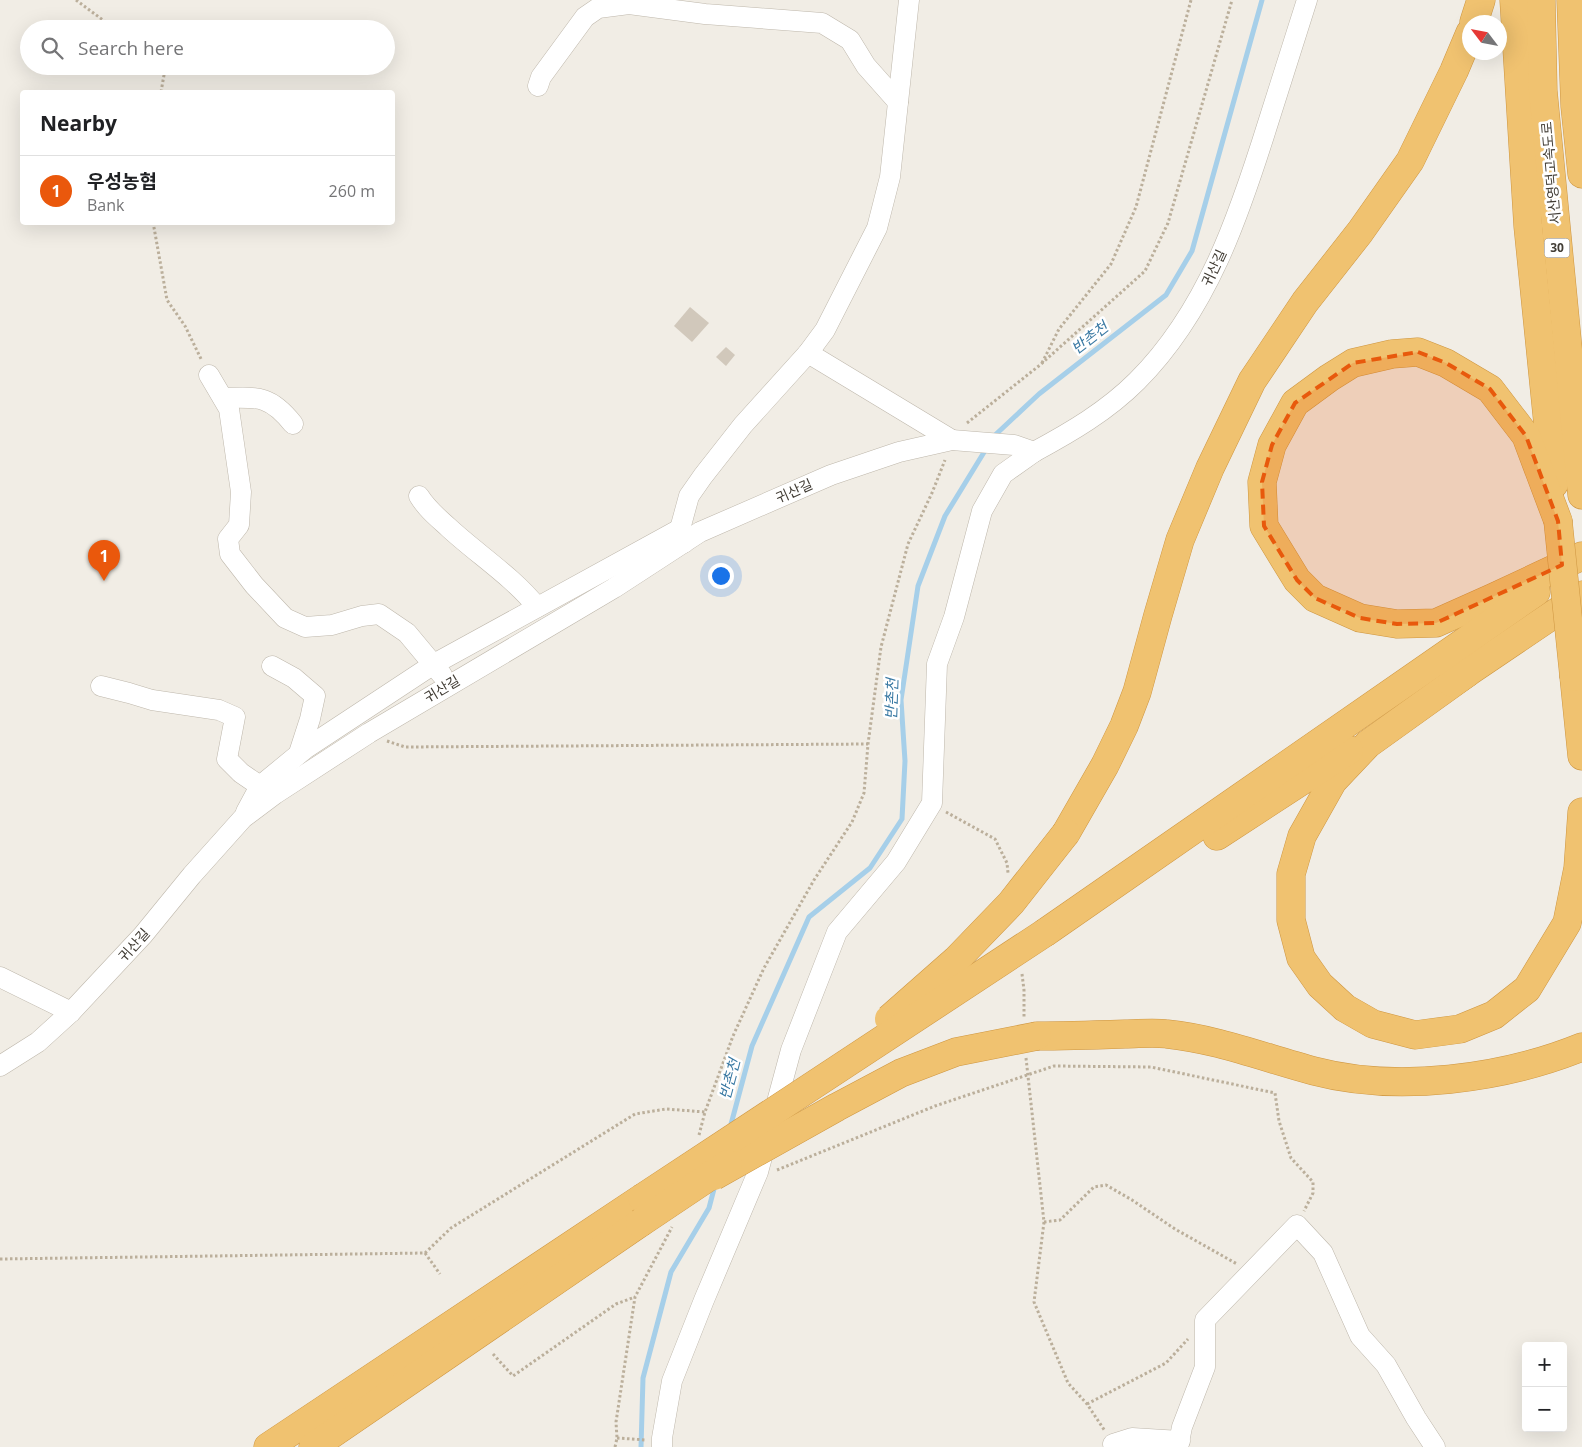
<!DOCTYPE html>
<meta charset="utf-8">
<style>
body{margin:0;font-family:"Open Sans","Noto Sans KR",sans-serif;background:#f2f2f2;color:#202124}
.controls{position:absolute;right:15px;bottom:15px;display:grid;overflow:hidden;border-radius:5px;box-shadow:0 5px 20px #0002}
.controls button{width:45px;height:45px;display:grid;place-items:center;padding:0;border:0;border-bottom:1px solid #e0e0e0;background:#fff;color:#202124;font:25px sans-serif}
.compass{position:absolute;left:1462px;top:15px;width:45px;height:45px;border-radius:50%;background:#fff;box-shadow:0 5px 20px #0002;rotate:302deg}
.you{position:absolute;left:720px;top:575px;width:18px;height:18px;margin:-12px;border:4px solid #fff;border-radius:50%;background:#1a73e8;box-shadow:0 0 0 8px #1a73e833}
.badge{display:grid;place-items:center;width:32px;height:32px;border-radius:50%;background:#ea580c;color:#fff;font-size:16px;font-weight:700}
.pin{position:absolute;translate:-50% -41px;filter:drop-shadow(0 1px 2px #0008)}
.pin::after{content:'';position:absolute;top:26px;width:18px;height:15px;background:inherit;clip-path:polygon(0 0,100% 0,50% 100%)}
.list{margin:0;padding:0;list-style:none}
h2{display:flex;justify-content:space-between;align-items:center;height:65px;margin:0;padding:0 20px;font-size:21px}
h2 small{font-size:16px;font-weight:400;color:#757577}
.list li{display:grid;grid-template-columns:32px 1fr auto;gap:15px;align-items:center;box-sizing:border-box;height:70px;padding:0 20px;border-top:1px solid #e0e0e0}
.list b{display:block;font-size:19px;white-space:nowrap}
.list p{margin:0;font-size:16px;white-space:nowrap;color:#757577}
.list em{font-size:16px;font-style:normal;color:#757577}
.icon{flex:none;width:28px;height:28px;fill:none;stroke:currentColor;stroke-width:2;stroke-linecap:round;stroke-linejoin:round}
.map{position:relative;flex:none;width:1582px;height:1447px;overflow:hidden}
.search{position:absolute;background:#fff;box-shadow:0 5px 20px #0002;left:20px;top:20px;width:375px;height:55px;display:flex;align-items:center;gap:12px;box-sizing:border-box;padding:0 18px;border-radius:28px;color:#757577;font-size:19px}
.panel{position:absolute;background:#fff;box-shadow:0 5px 20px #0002;left:20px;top:90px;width:375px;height:135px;border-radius:5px}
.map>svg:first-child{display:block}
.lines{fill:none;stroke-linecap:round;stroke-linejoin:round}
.stream{stroke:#a6cfe9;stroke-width:5}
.building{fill:#d1c8bb}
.minor-casing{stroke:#beb7ab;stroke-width:21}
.highway-casing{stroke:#ce9641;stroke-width:29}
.path{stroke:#bbaf9b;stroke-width:3;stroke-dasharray:2.5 2.5;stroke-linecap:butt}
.minor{stroke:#fff;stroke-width:20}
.highway{stroke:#f0c270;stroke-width:28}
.highway-bridge-casing{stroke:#ce9641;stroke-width:29;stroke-linecap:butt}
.highway-bridge{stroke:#f0c270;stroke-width:28}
.marked{fill:#e8590c;fill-opacity:0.2;stroke:#e8590c;stroke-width:4;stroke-dasharray:10 6;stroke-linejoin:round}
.labels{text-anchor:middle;stroke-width:5;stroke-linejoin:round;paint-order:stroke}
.shield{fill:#fff;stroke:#7b7772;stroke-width:1}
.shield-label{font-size:12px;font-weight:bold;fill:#423d35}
.street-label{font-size:14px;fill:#423d35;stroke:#fff}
.water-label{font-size:15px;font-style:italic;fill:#3979a3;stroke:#fff}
</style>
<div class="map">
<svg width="1582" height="1447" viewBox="0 0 1582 1447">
<rect width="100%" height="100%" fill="#f1ede5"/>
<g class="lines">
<!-- stream -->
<g class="stream">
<polyline points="993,437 1039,394 1166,295 1192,251 1262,0"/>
<polyline points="730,1128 752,1046 809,917 870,868 902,819 905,761 901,700 918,586 945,516 986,449"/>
<polyline points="641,1447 643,1378 671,1272 709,1208 715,1185"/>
</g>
</g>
<!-- building -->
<g class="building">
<polygon points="690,307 709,323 692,342 674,326"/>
<polygon points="726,347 735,355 726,366 716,357"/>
</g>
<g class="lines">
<!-- minor casing -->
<g class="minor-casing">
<g id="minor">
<polyline points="538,86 541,77 585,17 598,8 629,4 705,14 822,23 850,40 866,66 898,102"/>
<polyline points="808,353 952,440"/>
<polyline points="209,375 229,409 241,492 239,525 228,539 230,554 254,585 285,618 305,627 332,625 362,616 379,614 407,633 442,675"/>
<path d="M223,398c35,-1 47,-3 70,26"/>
<path d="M419,496c8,13 18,21 29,31 29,27 64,49 89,80"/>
<polyline points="684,543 680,529 689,496 703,476 743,425 808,353 825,330 877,228 890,177 909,0"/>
<polyline points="272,666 294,678 315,696 310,719 299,753"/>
<polyline points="101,686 129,693 152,700 219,710 235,717 227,759 241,773 260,786"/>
<polyline points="246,812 260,786 305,749 434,664 680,529"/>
<polyline points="0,977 71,1012"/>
<path d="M0,1066l38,-24 33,-30 72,-77 49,-60 51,-57 32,-24 94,-61 245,-145 86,-56 131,-57 68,-23 53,-12 62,5 20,7c37,-20 73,-41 103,-71 70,-70 102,-165 131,-258 13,-41 26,-82 39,-123"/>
<polyline points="1113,1444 1132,1438 1180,1441"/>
<polyline points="662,1447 662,1438 672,1381 704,1300 758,1172 791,1050 837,932 896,862 932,803 937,664 954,617 982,511 1003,474 1034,452"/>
<polyline points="1178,1447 1182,1427 1205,1367 1205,1320 1297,1225 1323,1253 1360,1336 1386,1365 1416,1418 1435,1447"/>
</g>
</g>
<!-- highway casing -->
<g class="highway-casing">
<g id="highway">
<polyline points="1514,0 1528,226 1554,484"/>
<polyline points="1541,0 1543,91 1582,495"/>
<polyline points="1571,0 1575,106 1582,174"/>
<polyline points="1474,22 1481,0"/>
<polyline points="1558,521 1526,436 1490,389 1446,363 1418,352 1392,354 1353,363 1329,378 1295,403 1272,445 1262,482 1264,526 1297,580 1315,598 1360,618 1397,624 1436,623 1492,598 1582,556"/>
<polyline points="1467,673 1368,744 1333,781 1302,836 1291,874 1291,920 1301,958 1320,985 1345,1008 1373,1024 1415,1035 1460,1029 1494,1015 1527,989 1567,923 1578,868 1582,812"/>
<polyline points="1574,677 1582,756"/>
<polyline points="1452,683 1582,595"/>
<polyline points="1066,833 1105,765 1124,726 1137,692 1158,615 1180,540 1210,468 1252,381 1305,302 1360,232 1410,161 1454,71 1470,33"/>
<polyline points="1217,836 1349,750"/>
<polyline points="1046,932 1536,592"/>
<path d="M1037,1036c30,0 59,-1 88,-2 13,0 28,-2 42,0 50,5 98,24 147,37 83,22 189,8 268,-24"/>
<polyline points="268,1447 642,1198"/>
<polyline points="313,1447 640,1223"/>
</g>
</g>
<!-- path -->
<g class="path">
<polyline points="76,0 115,29"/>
<polyline points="159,66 164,75 161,92"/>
<polyline points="153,222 167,300 185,326 202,361"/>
<polyline points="1042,363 1059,329 1111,264 1136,207 1191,0"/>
<polyline points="967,423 1040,365 1145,271 1168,223 1232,0"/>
<polyline points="387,741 405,747 868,744"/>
<polyline points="946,812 995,839 1007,863 1008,873"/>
<polyline points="1022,974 1024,990 1024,1017"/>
<polyline points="1026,1058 1044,1222 1034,1302 1068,1383 1087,1404 1105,1431"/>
<polyline points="699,1135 705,1112 733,1036 764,968 814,880 852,822 864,793 868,744 881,647 908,544 932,493 945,460"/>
<polyline points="777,1170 935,1106 1054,1066 1151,1067 1275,1093 1279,1121 1291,1158 1313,1182 1313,1193 1304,1211"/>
<polyline points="1044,1222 1060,1220 1094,1187 1106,1185 1132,1200 1175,1229 1237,1264"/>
<polyline points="425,1253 440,1274"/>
<polyline points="0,1259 425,1253 451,1228 635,1114 666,1109 705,1112"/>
<polyline points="493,1354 513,1376 616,1304 635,1297"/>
<polyline points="1087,1404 1166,1363 1188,1339"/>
<polyline points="617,1438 646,1440"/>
<polyline points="615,1447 617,1438 616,1422 635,1297 672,1227"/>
</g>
<!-- minor -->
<use href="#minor" class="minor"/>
<!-- highway -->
<use href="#highway" class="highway"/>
<!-- highway-bridge casing -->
<g class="highway-bridge-casing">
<g id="highway-bridge">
<polyline points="1558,521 1574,677"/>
<polyline points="889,1019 956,960 1011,903 1066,833"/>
<polyline points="714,1176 837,1107 901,1073 956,1052 1037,1036"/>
<polyline points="642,1198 1046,932"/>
<polyline points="640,1223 728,1164"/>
</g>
</g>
<!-- highway-bridge -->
<use href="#highway-bridge" class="highway-bridge"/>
</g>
<!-- marked area -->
<path class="marked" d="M1418,352l28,11 44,26 36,47 32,85 4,44 -126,58 -39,1 -37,-6 -45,-20 -18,-18 -33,-54 -2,-44 10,-37 23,-42 58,-40z"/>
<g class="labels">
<!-- shield labels -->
<rect class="shield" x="1544.5" y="238.5" width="25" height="19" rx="4"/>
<g class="shield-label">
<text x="1557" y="252">30</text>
</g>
<!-- street labels -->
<g class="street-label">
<text transform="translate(1551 173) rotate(-95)" y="5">서산영덕고속도로</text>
<text transform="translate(1214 268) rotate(-65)" y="5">귀산길</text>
<text transform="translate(794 491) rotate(-24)" y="5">귀산길</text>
<text transform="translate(442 689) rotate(-31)" y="5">귀산길</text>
<text transform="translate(134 945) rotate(-48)" y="5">귀산길</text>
</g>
<!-- water labels -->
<g class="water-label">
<text transform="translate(1090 338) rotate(-38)" y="5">반촌천</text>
<text transform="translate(892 699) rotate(-88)" y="5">반촌천</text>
<text transform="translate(730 1079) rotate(-75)" y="5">반촌천</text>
</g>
</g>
</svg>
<div class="controls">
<button>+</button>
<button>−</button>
</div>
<svg class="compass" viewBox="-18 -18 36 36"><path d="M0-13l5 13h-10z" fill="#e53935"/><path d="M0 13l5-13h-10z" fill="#757577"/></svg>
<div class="you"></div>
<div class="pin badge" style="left:104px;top:581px">1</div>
<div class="search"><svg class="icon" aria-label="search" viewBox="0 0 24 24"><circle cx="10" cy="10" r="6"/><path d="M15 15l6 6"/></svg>Search here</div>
<section class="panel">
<h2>Nearby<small></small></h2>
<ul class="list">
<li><span class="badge">1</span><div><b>우성농협</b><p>Bank</p></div><em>260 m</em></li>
</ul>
</section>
</div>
